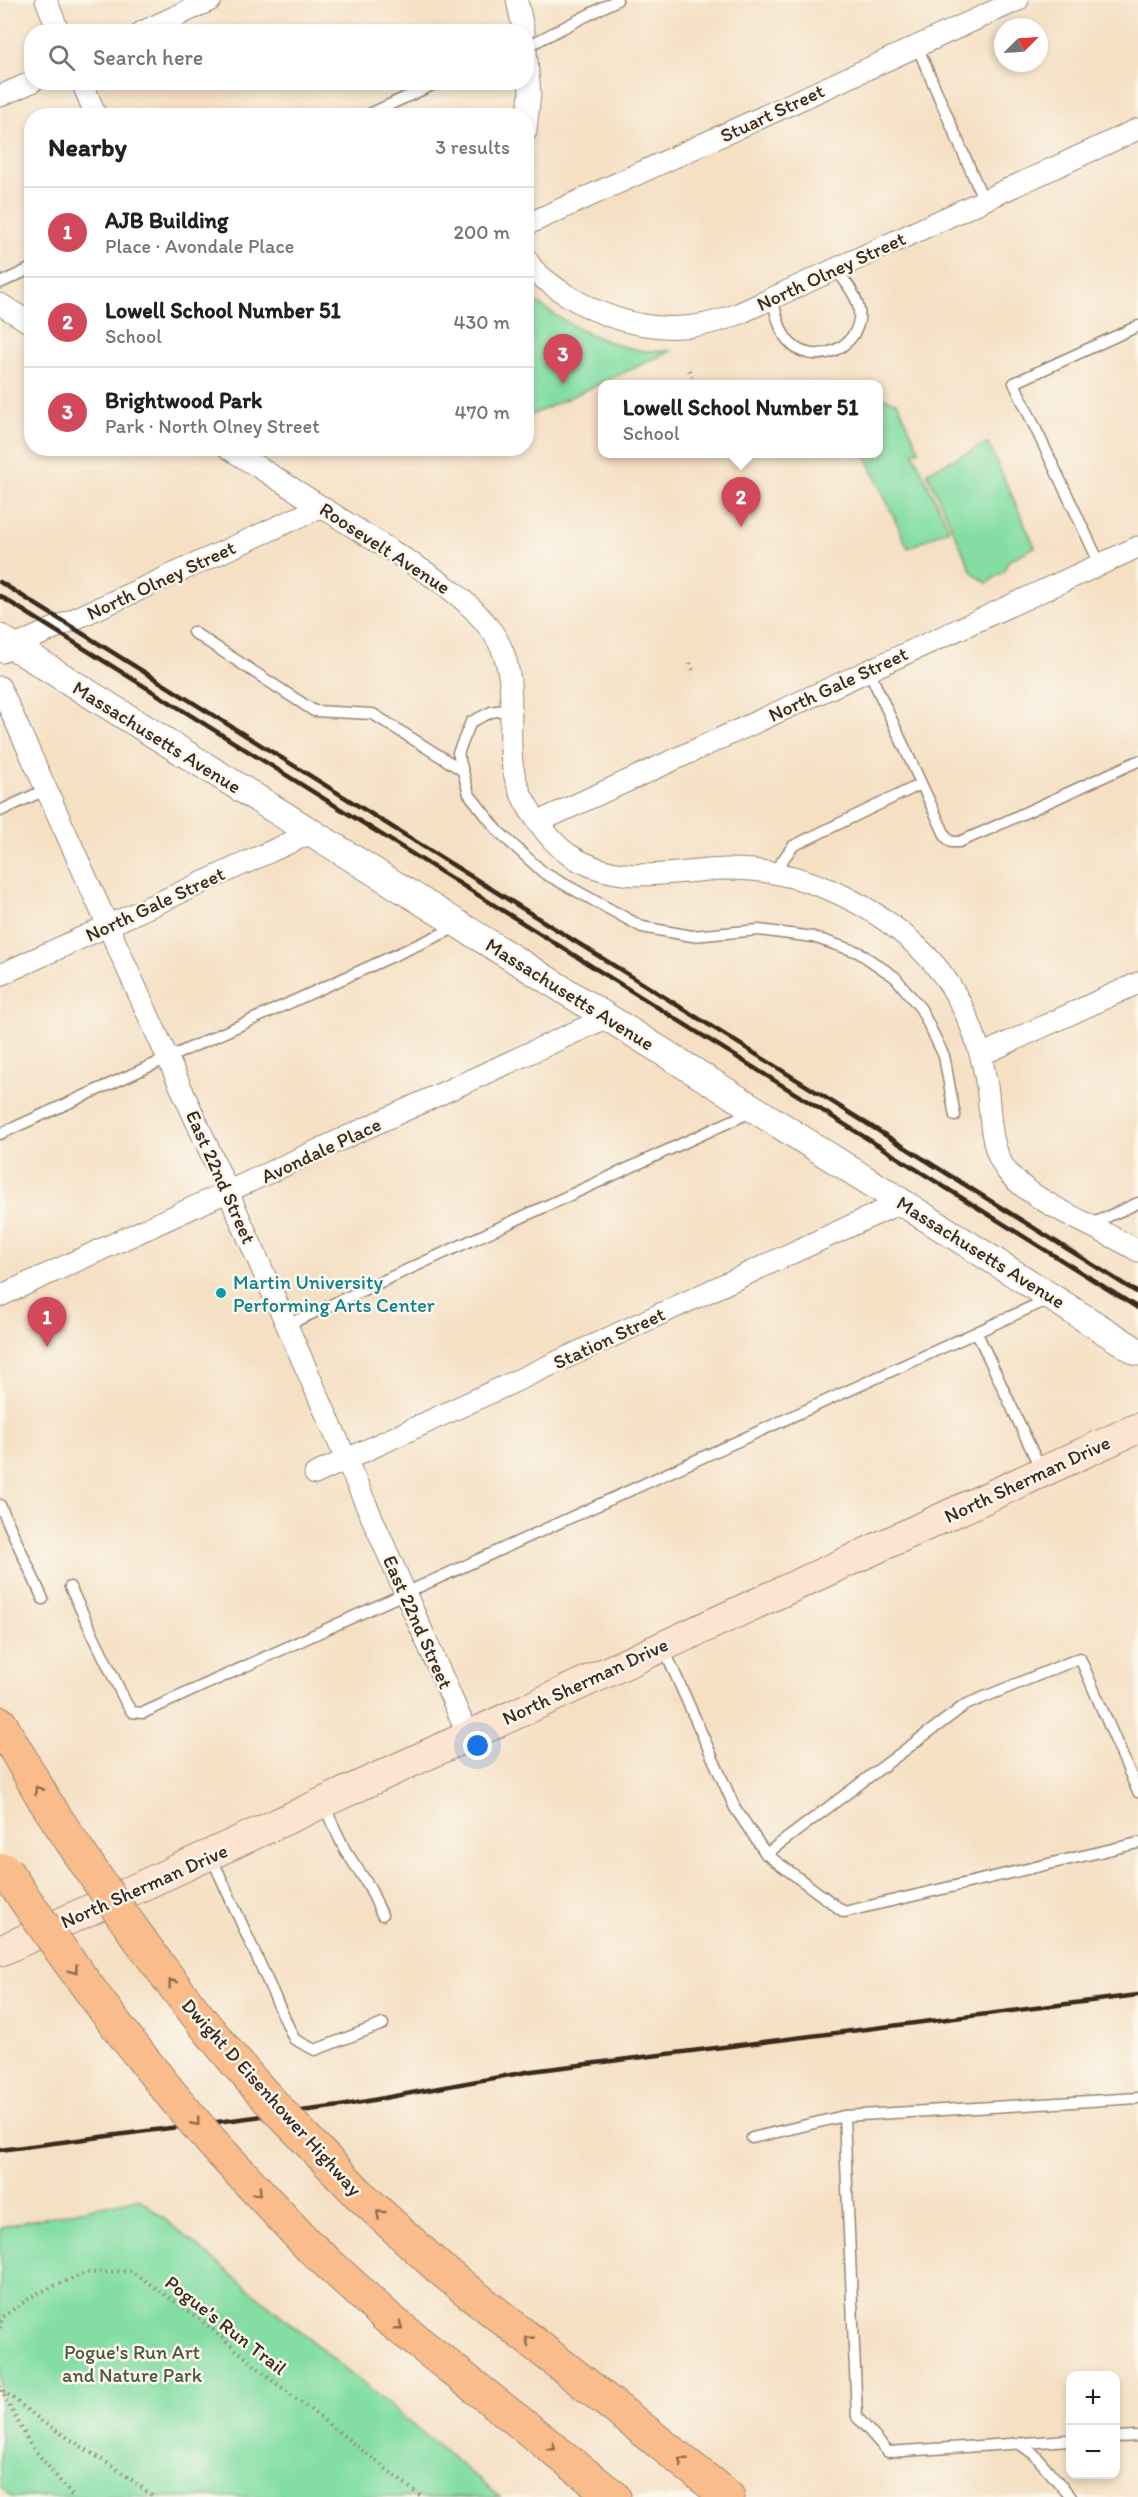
<!DOCTYPE html>
<meta charset="utf-8">
<style>
body{margin:0;font-family:Itim,sans-serif;background:#f2f2f2;color:#202124}
.controls{position:absolute;right:18px;bottom:18px;display:grid;overflow:hidden;border-radius:12px;box-shadow:0 3px 9px #0003}
.controls button{width:54px;height:54px;display:grid;place-items:center;padding:0;border:0;border-bottom:2px solid #e0e0e0;background:#fff;color:#202124;font:30px sans-serif}
.compass{position:absolute;left:994px;top:18px;width:54px;height:54px;border-radius:50%;background:#fff;box-shadow:0 3px 9px #0003;rotate:66deg}
.you{position:absolute;left:478px;top:1746px;width:21px;height:21px;margin:-15px;border:4px solid #fff;border-radius:50%;background:#1a73e8;box-shadow:0 0 0 9px #1a73e833}
.badge{display:grid;place-items:center;width:39px;height:39px;border-radius:50%;background:#d1495b;color:#fff;font-size:20px;font-weight:700}
.pin{position:absolute;translate:-50% -50px;filter:drop-shadow(0 2px 3px #0008)}
.pin::after{content:'';position:absolute;top:32px;width:21px;height:18px;background:inherit;clip-path:polygon(0 0,100% 0,50% 100%)}
.popup{position:absolute;left:598px;top:380px;width:285px;height:78px;box-sizing:border-box;display:grid;place-content:center;border-radius:12px;background:#fff;filter:drop-shadow(0 2px 4px #0005);font-size:20px;white-space:nowrap;color:#757577}
.popup b{font-size:22px;color:#202124}
.popup::after{content:'';position:absolute;left:50%;top:100%;margin-left:-12px;border:12px solid transparent;border-top-color:#fff}
.list{margin:0;padding:0;list-style:none}
h2{display:flex;justify-content:space-between;align-items:center;height:78px;margin:0;padding:0 24px;font-size:26px}
h2 small{font-size:20px;font-weight:400;color:#757577}
.list li{display:grid;grid-template-columns:39px 1fr auto;gap:18px;align-items:center;box-sizing:border-box;height:90px;padding:0 24px;border-top:2px solid #e0e0e0}
.list b{display:block;font-size:22px;white-space:nowrap}
.list p{margin:0;font-size:20px;white-space:nowrap;color:#757577}
.list em{font-size:20px;font-style:normal;color:#757577}
.icon{flex:none;width:33px;height:33px;fill:none;stroke:currentColor;stroke-width:2;stroke-linecap:round;stroke-linejoin:round}
.map{position:relative;flex:none;width:1138px;height:2497px;overflow:hidden}
.search{position:absolute;background:#fff;box-shadow:0 3px 9px #0003;left:24px;top:24px;width:510px;height:66px;display:flex;align-items:center;gap:15px;box-sizing:border-box;padding:0 21px;border-radius:24px;color:#757577;font-size:22px}
.panel{position:absolute;background:#fff;box-shadow:0 3px 9px #0003;left:24px;top:108px;width:510px;height:348px;border-radius:24px}
.map>svg:first-child{display:block}
.green{fill:#84dea4;stroke:#608461;stroke-width:1.5}
.lines{fill:none;stroke-linecap:round;stroke-linejoin:round}
.service-casing{stroke:#988571;stroke-width:13}
.minor-casing{stroke:#988571;stroke-width:23}
.tertiary-casing{stroke:#988571;stroke-width:29}
.secondary-casing{stroke:#988571;stroke-width:32}
.motorway-casing{stroke:#988571;stroke-width:35}
.path{stroke:#988571;stroke-width:4;stroke-dasharray:1.5 4.5;stroke-linecap:butt}
.service{stroke:#fff;stroke-width:10}
.minor{stroke:#fff;stroke-width:21}
.tertiary{stroke:#fff;stroke-width:27}
.secondary{stroke:#fde4d0;stroke-width:30}
.motorway{stroke:#f9bc8a;stroke-width:33}
.rail{stroke:#3b2a1e;stroke-width:4.5}
.motorway-bridge-casing{stroke:#988571;stroke-width:35;stroke-linecap:butt}
.motorway-bridge{stroke:#f9bc8a;stroke-width:33}
.oneway{stroke:#906c4f}
.culture-dot{fill:#0f9aa8;stroke:#fbf7ec;stroke-width:2}
.labels{text-anchor:middle;stroke-width:5;stroke-linejoin:round;paint-order:stroke}
.street-label{font-size:20px;fill:#3b2a1e;stroke:#fbf7ec}
.culture-label{font-size:20px;fill:#0d838f;stroke:#fbf7ec;text-anchor:start}
.park-label{font-size:20px;fill:#4d5740;stroke:#fbf7ec}
</style>
<div class="map">
<svg width="1138" height="2497" viewBox="0 0 1138 2497">
<rect width="100%" height="100%" fill="#fbf7ec"/>
<filter id="ink" filterUnits="userSpaceOnUse"><feTurbulence type="fractalNoise" baseFrequency=".0167" numOctaves="2"/><feDisplacementMap in="SourceGraphic" scale="12" xChannelSelector="R" yChannelSelector="G"/><feConvolveMatrix kernelMatrix="1 2 1 2 8 2 1 2 1" color-interpolation-filters="sRGB"/></filter>
<filter id="wash" filterUnits="userSpaceOnUse"><feTurbulence type="fractalNoise" baseFrequency=".008" numOctaves="4" result="noise"/><feDisplacementMap in="SourceGraphic" scale="24" xChannelSelector="R" yChannelSelector="G"/><feGaussianBlur stdDeviation="1.35" result="paint"/><feColorMatrix in="noise" values="0 0 0 0 0 0 0 0 0 0 0 0 0 0 0 0 0 1.4 0 .05"/><feComposite in="paint" operator="in"/></filter>
<g filter="url(#wash)">
<rect width="100%" height="100%" fill="#f5e0c4"/>
<!-- green -->
<g class="green">
<path d="M527,296c33,23 70,47 112,54 10,2 21,0 32,1l-144,66z"/>
<polygon points="879,396 898,403 919,450 913,452 949,529 908,548 865,454 879,454"/>
<polygon points="988,443 1035,547 1008,561 1004,571 987,583 972,572 927,472"/>
<polygon points="139,2198 500,2497 11,2497 0,2486 0,2227"/>
</g>
</g>
<g filter="url(#ink)">
<g class="lines">
<!-- service casing -->
<g class="service-casing">
<g id="service">
<polyline points="917,46 984,201"/>
<polyline points="526,47 617,0"/>
<polyline points="365,116 439,82"/>
<polyline points="0,283 32,268"/>
<path d="M772,299c4,12 6,28 14,39 24,35 83,8 72,-33 -4,-14 -14,-25 -22,-36"/>
<polyline points="1100,564 1014,383 1138,326"/>
<polyline points="193,632 314,711 373,714 462,770"/>
<polyline points="868,669 946,837 951,842 959,842 985,831 1138,761"/>
<polyline points="511,709 491,712 471,722 458,753 469,794 499,832 544,873 642,927 692,936 759,930 813,937 858,952 895,977 921,1009 944,1056 955,1116"/>
<polyline points="0,811 45,790"/>
<polyline points="773,873 793,846 921,784"/>
<polyline points="0,1134 457,927"/>
<polyline points="1089,1225 1138,1203"/>
<polyline points="287,1325 753,1111"/>
<polyline points="977,1333 1042,1472"/>
<polyline points="0,1505 43,1599"/>
<polyline points="70,1587 126,1703 132,1712 143,1713 1051,1298"/>
<polyline points="664,1649 735,1808 766,1854 844,1912 1138,1843"/>
<polyline points="323,1804 345,1850 369,1886 382,1915"/>
<polyline points="766,1854 965,1705 1080,1658 1138,1792"/>
<polyline points="211,1856 294,2039 315,2050 383,2024"/>
<polyline points="752,2138 844,2116"/>
<polyline points="1116,2437 1138,2436"/>
<polyline points="1070,2440 888,2452 857,2417 844,2116 1138,2098"/>
<polyline points="1020,2444 1035,2455 1071,2497"/>
</g>
</g>
<!-- minor casing -->
<g class="minor-casing">
<g id="minor">
<polyline points="46,0 59,32"/>
<polyline points="517,0 524,32"/>
<polyline points="142,32 211,0"/>
<polyline points="526,51 530,93 526,131"/>
<polyline points="82,82 96,116"/>
<polyline points="0,96 32,82"/>
<polyline points="526,225 1018,0"/>
<path d="M526,258c7,15 20,22 33,32 53,36 118,50 179,24l400,-185"/>
<polyline points="0,304 32,324"/>
<path d="M228,448c48,30 96,60 143,90 44,28 92,52 122,95 25,36 16,77 18,118 1,25 10,48 25,68 9,13 19,26 32,35 52,34 99,17 157,15 71,-2 144,31 195,80 38,36 59,86 67,137 4,28 2,60 19,84 24,32 97,59 132,81"/>
<polyline points="2,652 321,507"/>
<polyline points="0,687 220,1174 468,1735"/>
<polyline points="538,822 1138,547"/>
<polyline points="0,975 311,833"/>
<polyline points="981,1055 1138,983"/>
<polyline points="0,1296 608,1017"/>
<polyline points="315,1474 902,1202"/>
</g>
</g>
<!-- tertiary casing -->
<g class="tertiary-casing">
<polyline id="tertiary" points="0,638 756,1110 1138,1352"/>
</g>
<!-- secondary casing -->
<g class="secondary-casing">
<polyline id="secondary" points="0,1951 1138,1428"/>
</g>
<!-- motorway casing -->
<g class="motorway-casing">
<g id="motorway">
<polyline points="0,1723 45,1801 70,1839"/>
<polyline points="306,2139 361,2196 439,2268 728,2497"/>
<polyline points="218,2149 306,2243 389,2319 614,2497"/>
</g>
</g>
<!-- path -->
<g class="path">
<polyline points="689,370 692,377"/>
<polyline points="690,663 693,670"/>
<polyline points="0,2328 2,2317 36,2294 85,2273 131,2271 200,2319 272,2380 422,2497"/>
<polyline points="0,2386 1,2389 43,2422 124,2474 154,2497"/>
<polyline points="1,2390 30,2444 73,2497"/>
</g>
<!-- service -->
<use href="#service" class="service"/>
<!-- minor -->
<use href="#minor" class="minor"/>
<!-- tertiary -->
<use href="#tertiary" class="tertiary"/>
<!-- secondary -->
<use href="#secondary" class="secondary"/>
<!-- motorway -->
<use href="#motorway" class="motorway"/>
<!-- rail -->
<g class="rail">
<polyline points="0,582 1138,1293"/>
<polyline points="0,596 1138,1308"/>
<polyline points="0,2150 340,2106 532,2071 1138,1995"/>
</g>
<!-- motorway-bridge casing -->
<g class="motorway-bridge-casing">
<g id="motorway-bridge">
<path d="M70,1839c71,106 146,209 236,300"/>
<path d="M5,1870c66,97 135,191 213,279"/>
</g>
</g>
<!-- motorway-bridge -->
<use href="#motorway-bridge" class="motorway-bridge"/>
</g>
<!-- one-way arrows -->
<defs><path id="oneway-chevron" d="M-2-3.5L2.5 0L-2 3.5" fill="none" stroke-width="1.6" stroke-linecap="round" stroke-linejoin="round" transform="scale(1.5)"/></defs>
<g class="oneway">
<use href="#oneway-chevron" transform="translate(38 1790) rotate(-121)"/>
<use href="#oneway-chevron" transform="translate(74 1970) rotate(55)"/>
<use href="#oneway-chevron" transform="translate(172 1983) rotate(-127)"/>
<use href="#oneway-chevron" transform="translate(196 2122) rotate(50)"/>
<use href="#oneway-chevron" transform="translate(258 2192) rotate(47)"/>
<use href="#oneway-chevron" transform="translate(380 2214) rotate(-138)"/>
<use href="#oneway-chevron" transform="translate(399 2327) rotate(38)"/>
<use href="#oneway-chevron" transform="translate(529 2340) rotate(-142)"/>
<use href="#oneway-chevron" transform="translate(552 2447) rotate(38)"/>
<use href="#oneway-chevron" transform="translate(682 2461) rotate(-142)"/>
</g>
</g>
<!-- markers -->
<circle class="culture-dot" cx="221" cy="1293" r="6"/>
<g class="labels">
<!-- street labels -->
<g class="street-label">
<text transform="translate(772 113) rotate(-25)" y="7">Stuart Street</text>
<text transform="translate(831 271) rotate(-25)" y="7">North Olney Street</text>
<text transform="translate(385 548) rotate(33)" y="7">Roosevelt Avenue</text>
<text transform="translate(161 580) rotate(-25)" y="7">North Olney Street</text>
<text transform="translate(838 684) rotate(-25)" y="7">North Gale Street</text>
<text transform="translate(157 737) rotate(32)" y="7">Massachusetts Avenue</text>
<text transform="translate(155 904) rotate(-25)" y="7">North Gale Street</text>
<text transform="translate(570 994) rotate(32)" y="7">Massachusetts Avenue</text>
<text transform="translate(321 1150) rotate(-25)" y="7">Avondale Place</text>
<text transform="translate(221 1177) rotate(66)" y="7">East 22nd Street</text>
<text transform="translate(981 1252) rotate(32)" y="7">Massachusetts Avenue</text>
<text transform="translate(609 1338) rotate(-25)" y="7">Station Street</text>
<text transform="translate(1027 1479) rotate(-25)" y="7">North Sherman Drive</text>
<text transform="translate(418 1622) rotate(66)" y="7">East 22nd Street</text>
<text transform="translate(585 1681) rotate(-25)" y="7">North Sherman Drive</text>
<text transform="translate(144 1886) rotate(-24)" y="7">North Sherman Drive</text>
<text transform="translate(272 2097) rotate(48)" y="7">Dwight D Eisenhower Highway</text>
<text transform="translate(226 2325) rotate(38)" y="7">Pogue's Run Trail</text>
</g>
<!-- culture labels -->
<g class="culture-label">
<text x="233" y="1289">Martin University<tspan x="233" dy="23">Performing Arts Center</tspan></text>
</g>
<!-- park labels -->
<g class="park-label">
<text x="132" y="2359">Pogue's Run Art<tspan x="132" dy="23">and Nature Park</tspan></text>
</g>
</g>
</svg>
<div class="controls">
<button>+</button>
<button>−</button>
</div>
<svg class="compass" viewBox="-18 -18 36 36"><path d="M0-13l5 13h-10z" fill="#e53935"/><path d="M0 13l5-13h-10z" fill="#757577"/></svg>
<div class="you"></div>
<div class="pin badge" style="left:47px;top:1347px">1</div>
<div class="pin badge" style="left:741px;top:527px">2</div>
<div class="popup"><b>Lowell School Number 51</b>School</div>
<div class="pin badge" style="left:563px;top:384px">3</div>
<div class="search"><svg class="icon" aria-label="search" viewBox="0 0 24 24"><circle cx="10" cy="10" r="6"/><path d="M15 15l6 6"/></svg>Search here</div>
<section class="panel">
<h2>Nearby<small>3 results</small></h2>
<ul class="list">
<li><span class="badge">1</span><div><b>AJB Building</b><p>Place · Avondale Place</p></div><em>200 m</em></li>
<li><span class="badge">2</span><div><b>Lowell School Number 51</b><p>School</p></div><em>430 m</em></li>
<li><span class="badge">3</span><div><b>Brightwood Park</b><p>Park · North Olney Street</p></div><em>470 m</em></li>
</ul>
</section>
</div>
